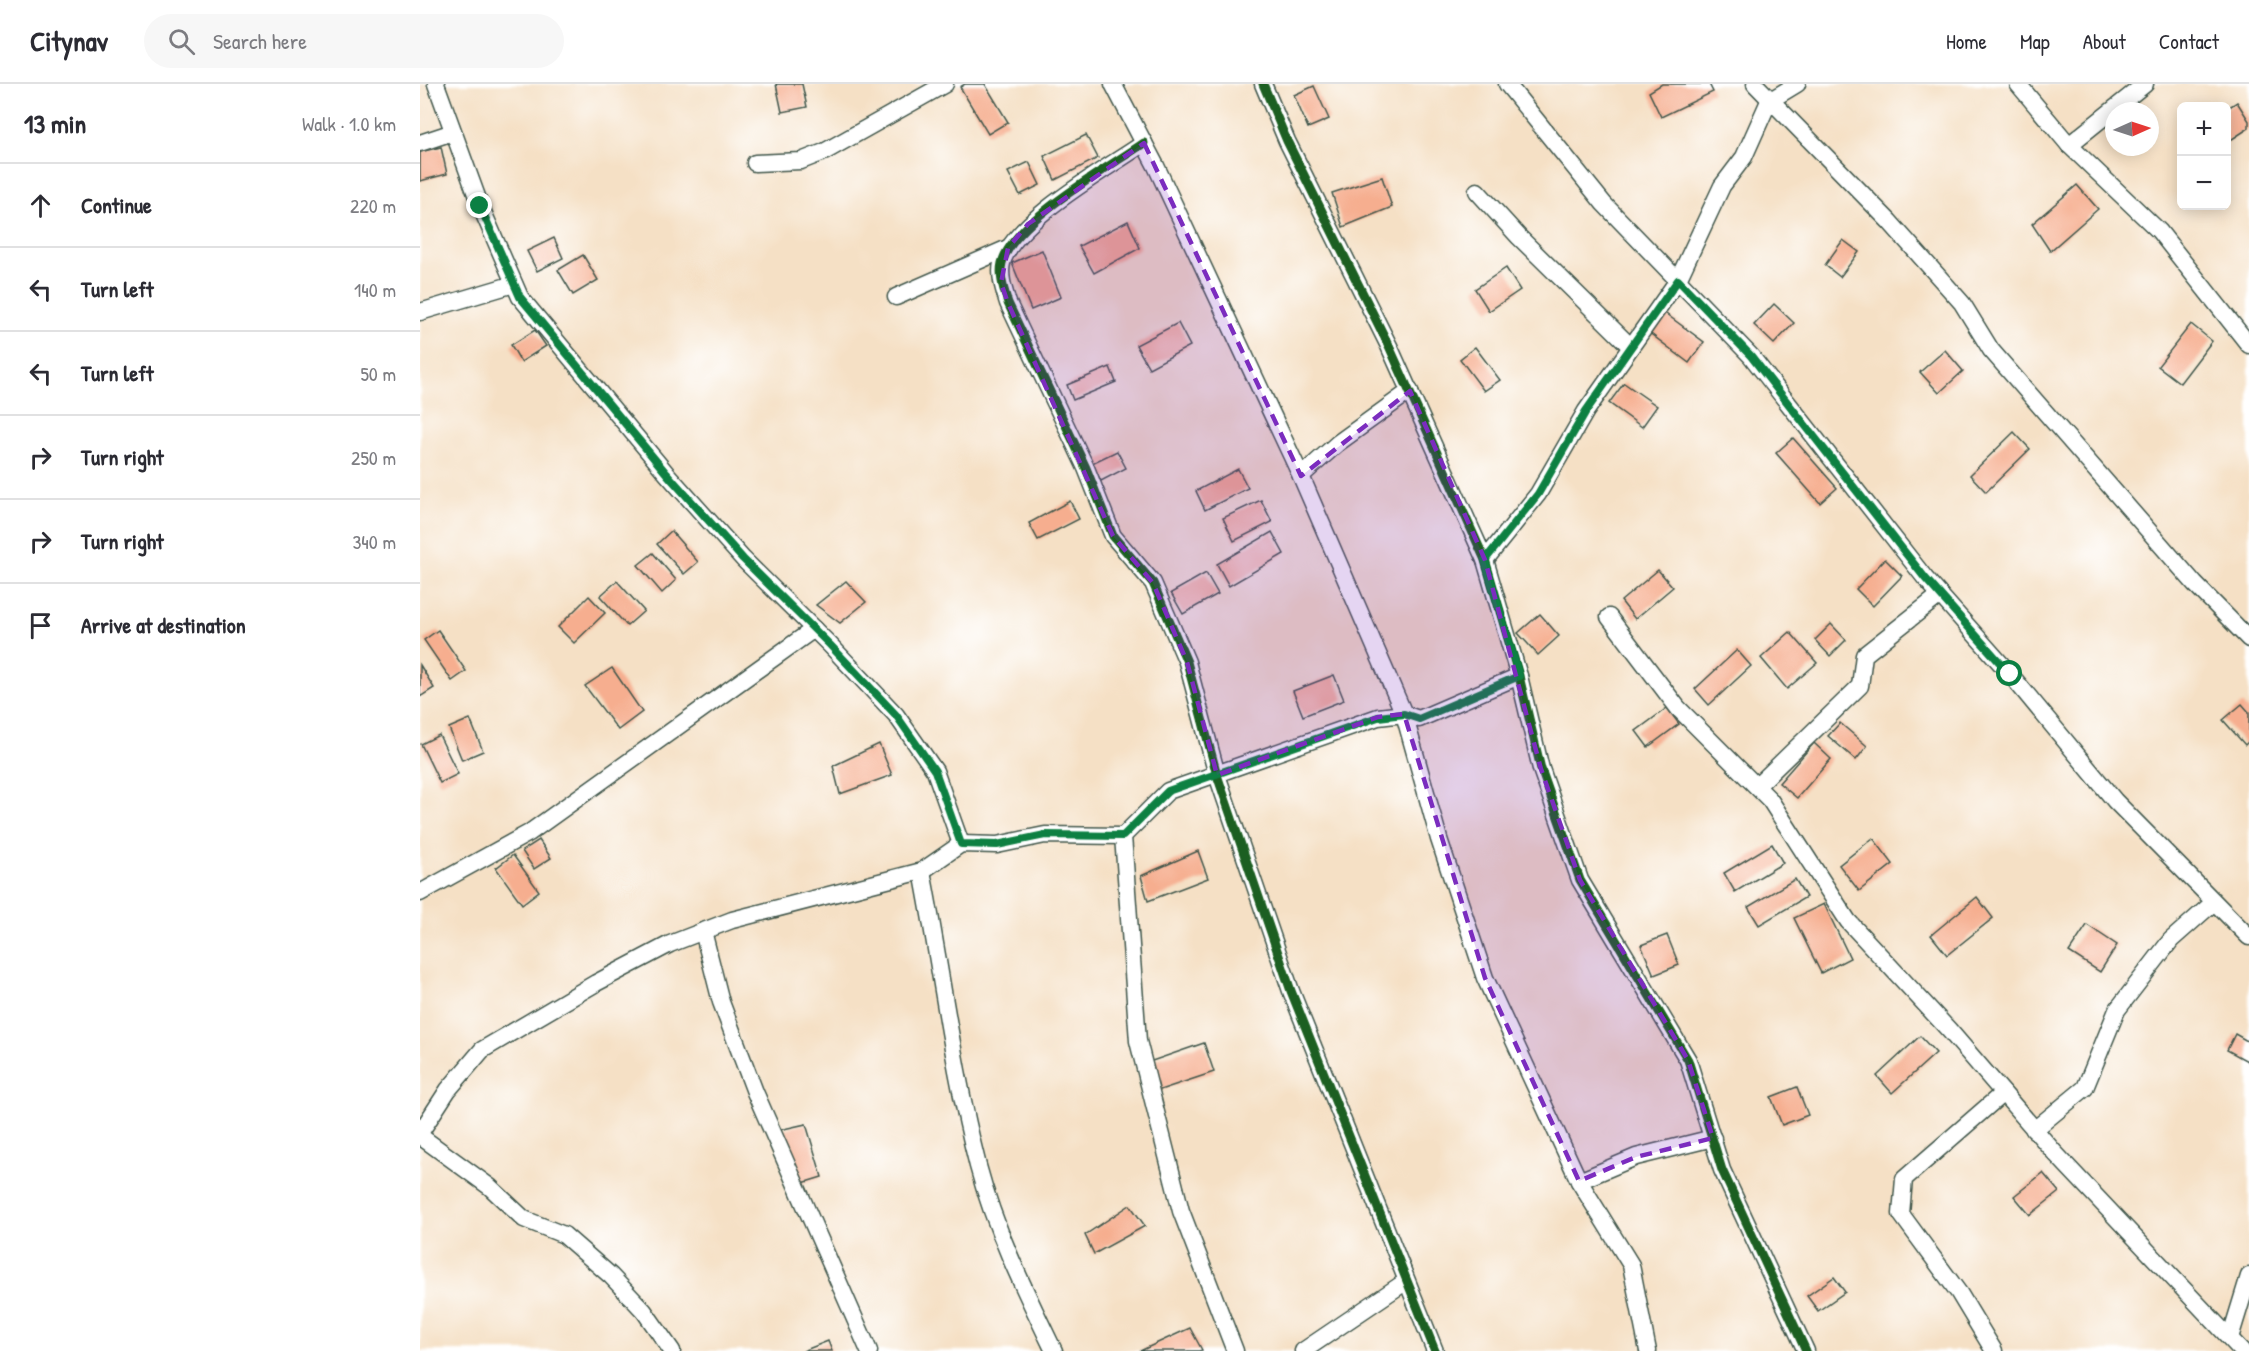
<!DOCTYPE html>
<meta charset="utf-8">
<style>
body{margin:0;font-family:"Patrick Hand",sans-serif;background:#f7f7f7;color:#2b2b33}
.controls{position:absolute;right:18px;top:18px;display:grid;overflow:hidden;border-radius:9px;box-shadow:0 3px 15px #0003}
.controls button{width:54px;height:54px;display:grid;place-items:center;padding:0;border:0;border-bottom:2px solid #e1e1e2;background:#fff;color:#2b2b33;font:30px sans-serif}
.compass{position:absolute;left:1685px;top:18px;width:54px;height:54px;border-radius:50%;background:#fff;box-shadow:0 3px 15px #0003;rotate:87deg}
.stop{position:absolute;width:18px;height:18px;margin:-14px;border:4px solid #0b8043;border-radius:50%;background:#fff}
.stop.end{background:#0b8043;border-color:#fff;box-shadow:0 2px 6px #0008}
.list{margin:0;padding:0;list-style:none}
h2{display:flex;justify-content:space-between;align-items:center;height:78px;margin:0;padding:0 24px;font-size:26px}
h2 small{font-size:20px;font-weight:400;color:#7c7c81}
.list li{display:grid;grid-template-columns:39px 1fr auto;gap:18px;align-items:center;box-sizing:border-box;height:84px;padding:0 24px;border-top:2px solid #e1e1e2}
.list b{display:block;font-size:22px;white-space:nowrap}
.list em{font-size:20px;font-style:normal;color:#7c7c81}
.icon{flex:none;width:33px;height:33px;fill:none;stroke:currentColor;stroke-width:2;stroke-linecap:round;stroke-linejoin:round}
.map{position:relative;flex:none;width:1829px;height:1267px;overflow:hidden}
header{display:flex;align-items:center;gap:36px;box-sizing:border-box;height:84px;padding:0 30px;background:#fff;border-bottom:2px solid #e1e1e2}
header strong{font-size:28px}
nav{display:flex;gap:33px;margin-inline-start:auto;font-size:21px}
.search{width:420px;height:54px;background:#f7f7f7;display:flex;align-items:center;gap:15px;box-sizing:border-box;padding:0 21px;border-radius:33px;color:#7c7c81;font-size:22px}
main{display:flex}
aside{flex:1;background:#fff}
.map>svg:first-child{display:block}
.building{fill:#f6ae8f}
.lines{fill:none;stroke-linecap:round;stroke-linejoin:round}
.minor-casing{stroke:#3f554a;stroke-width:19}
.minor{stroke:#fff;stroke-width:16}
.cycleway-casing{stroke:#fff;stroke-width:13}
.cycleway{stroke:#1b5e20;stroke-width:9}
.route{stroke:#0b8043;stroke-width:8}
.marked{fill:#7b2cbf;fill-opacity:0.2;stroke:#7b2cbf;stroke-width:4.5;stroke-dasharray:12 8;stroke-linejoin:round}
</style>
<header>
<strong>Citynav</strong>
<div class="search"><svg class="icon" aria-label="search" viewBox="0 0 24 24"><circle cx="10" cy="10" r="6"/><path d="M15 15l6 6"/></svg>Search here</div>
<nav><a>Home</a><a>Map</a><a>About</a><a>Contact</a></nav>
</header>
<main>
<aside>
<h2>13 min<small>Walk · 1.0 km</small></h2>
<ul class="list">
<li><svg class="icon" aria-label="ahead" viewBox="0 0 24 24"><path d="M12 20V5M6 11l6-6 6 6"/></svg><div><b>Continue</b></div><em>220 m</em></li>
<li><svg class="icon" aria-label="left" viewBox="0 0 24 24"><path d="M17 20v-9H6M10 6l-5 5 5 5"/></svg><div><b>Turn left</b></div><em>140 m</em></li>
<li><svg class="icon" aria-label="left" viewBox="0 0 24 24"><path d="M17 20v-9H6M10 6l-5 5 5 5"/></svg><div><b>Turn left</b></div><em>50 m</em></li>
<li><svg class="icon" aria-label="right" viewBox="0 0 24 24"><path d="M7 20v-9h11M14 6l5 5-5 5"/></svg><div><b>Turn right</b></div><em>250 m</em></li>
<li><svg class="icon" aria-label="right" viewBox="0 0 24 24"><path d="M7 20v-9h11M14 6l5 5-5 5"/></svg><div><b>Turn right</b></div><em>340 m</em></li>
<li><svg class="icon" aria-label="arrive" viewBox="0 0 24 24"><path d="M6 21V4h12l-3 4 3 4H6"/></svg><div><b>Arrive at destination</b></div></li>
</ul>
</aside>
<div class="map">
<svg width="1829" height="1267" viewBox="0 0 1829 1267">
<rect width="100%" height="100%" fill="#fff"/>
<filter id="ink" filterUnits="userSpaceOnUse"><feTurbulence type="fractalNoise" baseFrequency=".0167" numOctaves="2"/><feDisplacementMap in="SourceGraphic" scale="12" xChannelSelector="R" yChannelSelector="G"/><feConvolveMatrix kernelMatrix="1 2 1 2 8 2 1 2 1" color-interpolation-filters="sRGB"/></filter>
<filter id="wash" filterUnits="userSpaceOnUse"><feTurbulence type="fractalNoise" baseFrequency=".008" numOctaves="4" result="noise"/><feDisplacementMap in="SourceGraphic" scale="24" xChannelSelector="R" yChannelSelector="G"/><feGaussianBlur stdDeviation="1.35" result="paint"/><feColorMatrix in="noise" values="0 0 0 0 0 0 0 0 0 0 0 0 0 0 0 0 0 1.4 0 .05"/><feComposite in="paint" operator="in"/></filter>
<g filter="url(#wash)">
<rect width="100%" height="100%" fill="#f5e0c5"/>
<g id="blocks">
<!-- building -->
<g class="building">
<polygon points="356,0 382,0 387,23 362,28"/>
<polygon points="545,0 565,0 588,38 568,50 540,3"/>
<polygon points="1242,0 1289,0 1293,8 1241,33 1229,8"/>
<polygon points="894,2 909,35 888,44 874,11"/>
<polygon points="1817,18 1829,37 1829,44 1806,59 1806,25"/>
<polygon points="666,51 678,74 635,96 624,72"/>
<polygon points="21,63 27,90 0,97 0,68"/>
<polygon points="609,78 620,101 600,111 588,88"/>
<polygon points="962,93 972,123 923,143 912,109"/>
<polygon points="1657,101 1678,125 1630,167 1612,140"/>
<polygon points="708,137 720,164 674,189 659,162"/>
<polygon points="134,154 143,174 117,187 107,167"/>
<polygon points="1423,156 1439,168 1420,193 1405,181"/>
<polygon points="622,166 641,213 611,226 592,179"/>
<polygon points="163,171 178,196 153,211 138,186"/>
<polygon points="1086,184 1100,206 1069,227 1055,205"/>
<polygon points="1354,220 1374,239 1354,260 1334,241"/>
<polygon points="1242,227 1284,258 1269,279 1227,247"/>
<polygon points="758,239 770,262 729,284 716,261"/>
<polygon points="1771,240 1792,257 1760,299 1738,282"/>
<polygon points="115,246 126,262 101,278 91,261"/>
<polygon points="1055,263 1080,296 1064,307 1040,275"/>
<polygon points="1525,266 1543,287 1519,309 1500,288"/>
<polygon points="690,283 696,298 653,316 647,301"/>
<polygon points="1204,299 1237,322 1222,343 1189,319"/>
<polygon points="1594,348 1610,365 1566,408 1550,391"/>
<polygon points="1373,354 1417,404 1400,419 1356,369"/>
<polygon points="697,367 706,384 681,397 672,379"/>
<polygon points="818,385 828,404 785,426 776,407"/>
<polygon points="841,416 852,438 814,457 803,434"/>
<polygon points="650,417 659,435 618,456 609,439"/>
<polygon points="251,447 278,478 264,490 237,460"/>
<polygon points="852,448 864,470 809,502 797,480"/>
<polygon points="233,469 256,496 242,509 218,481"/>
<polygon points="1465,475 1482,492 1453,522 1436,505"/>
<polygon points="1238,486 1253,503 1215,535 1201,517"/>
<polygon points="786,489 798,510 763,530 751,509"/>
<polygon points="197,497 224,527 207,542 180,512"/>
<polygon points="426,497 446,518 420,539 396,521"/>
<polygon points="169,512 185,529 154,559 138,543"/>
<polygon points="1120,530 1139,552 1118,571 1098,549"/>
<polygon points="1411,540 1426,556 1410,572 1395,556"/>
<polygon points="18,546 46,587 32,597 4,556"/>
<polygon points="1370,548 1397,579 1367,605 1341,574"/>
<polygon points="1317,566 1331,582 1289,621 1275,605"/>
<polygon points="0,581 14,604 0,613"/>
<polygon points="192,584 222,628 198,646 165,602"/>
<polygon points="914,591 924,616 883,632 873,607"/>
<polygon points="1822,620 1829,628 1829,657 1825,661 1803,636"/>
<polygon points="1247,624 1259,640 1228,663 1216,647"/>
<polygon points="50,635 63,667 42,676 29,644"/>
<polygon points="1420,639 1447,662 1436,676 1408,652"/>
<polygon points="19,651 38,690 20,699 1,660"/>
<polygon points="1394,659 1411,675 1377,714 1359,699"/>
<polygon points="459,660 472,691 420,710 413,682"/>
<polygon points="1453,754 1473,780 1439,807 1419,781"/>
<polygon points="119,756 131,774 114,785 102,767"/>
<polygon points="1352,760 1363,779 1315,808 1304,789"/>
<polygon points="778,767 788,794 728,817 721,792"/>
<polygon points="93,771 119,807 102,820 76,784"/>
<polygon points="1375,795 1386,813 1339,841 1328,823"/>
<polygon points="1557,813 1573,834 1527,871 1511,851"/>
<polygon points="1404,820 1430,874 1401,889 1374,834"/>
<polygon points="1667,841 1697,861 1680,888 1649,868"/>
<polygon points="1247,851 1259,881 1234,891 1221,861"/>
<polygon points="1815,950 1829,958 1829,978 1807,966"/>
<polygon points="1500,952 1516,969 1472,1009 1457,992"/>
<polygon points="784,959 794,988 734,1008 729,978"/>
<polygon points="1377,1003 1388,1031 1362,1041 1351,1013"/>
<polygon points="386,1040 402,1093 376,1101 359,1046"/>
<polygon points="1623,1089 1639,1108 1610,1131 1594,1112"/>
<polygon points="710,1121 725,1142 674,1170 665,1151"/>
<polygon points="1414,1193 1425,1208 1398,1227 1387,1212"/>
<polygon points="770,1244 782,1266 779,1267 720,1267"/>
<polygon points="408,1257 412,1267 383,1267"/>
</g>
</g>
</g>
<g filter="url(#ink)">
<use href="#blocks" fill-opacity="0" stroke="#3f554a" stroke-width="1.5"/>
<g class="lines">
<!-- minor casing -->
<g class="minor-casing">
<g id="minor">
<polyline points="16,0 60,121 100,213 247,390 323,475 410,561 476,631 515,687 541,760"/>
<polyline points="693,0 736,82 881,392 984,630 1019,755 1065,894 1159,1097 1211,1181 1228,1267"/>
<polyline points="843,0 867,57 969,262 1065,476 1099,592 1121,685 1160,796 1268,976 1302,1086 1386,1267"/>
<polyline points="1087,0 1184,120 1331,272 1505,494 1590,590 1695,717 1829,853"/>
<polyline points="1335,0 1469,137 1542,219 1571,266 1775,500 1829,555"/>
<polyline points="1598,0 1649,61 1739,147 1829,261"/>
<polyline points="0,59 33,48"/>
<path d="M724,59c-36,25 -131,78 -142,120 -3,13 2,27 6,40l78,165 27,68 40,47 34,79 30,113 74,216 144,360"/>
<polyline points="1649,61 1725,0"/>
<polyline points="335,79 381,77 404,68 525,0"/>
<polyline points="1057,107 1099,153 1210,262"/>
<polyline points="476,213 588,164"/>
<polyline points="0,228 94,200"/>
<polyline points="881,392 918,359 990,307"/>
<polyline points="1065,476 1118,410 1166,327 1258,196 1302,102 1324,73 1349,17 1377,0"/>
<polyline points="1189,533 1258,624 1350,716 1428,837 1529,946 1634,1068 1822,1267"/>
<polyline points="1337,702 1440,602 1444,571 1520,511"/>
<polyline points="703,752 718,957 761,1127 815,1267"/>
<path d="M502,787c19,98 31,198 56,295 17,64 47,125 76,185"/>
<polyline points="0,809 109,749 394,545"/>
<polyline points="283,847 301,918 335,1008 449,1267"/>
<polyline points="1614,1046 1665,1004 1697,926 1751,856 1794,818"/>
<polyline points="0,1049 28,1006 62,966 176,899 250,860 312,836 502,787 541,760 577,761 625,751 703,752 748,707 958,633 984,630 999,635 1099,592"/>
<polyline points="0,1052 70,1103 104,1135 144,1151 191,1192 224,1227 252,1267"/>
<polyline points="1159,1097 1216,1073 1293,1054"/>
<polyline points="1810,1254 1829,1192"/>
<polyline points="883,1267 985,1198"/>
<polyline points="1574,1267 1539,1209 1481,1130 1484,1095 1583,1009"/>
</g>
</g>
<!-- minor -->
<use href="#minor" class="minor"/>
<!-- cycleway casing -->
<g class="cycleway-casing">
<g id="cycleway">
<polyline points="843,0 867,57 969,262 1065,476 1099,592 1121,685 1160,796 1268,976 1302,1086 1386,1267"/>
<path d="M724,59c-36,25 -131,78 -142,120 -3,13 2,27 6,40l78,165 27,68 40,47 34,79 30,113 74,216 144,360"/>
</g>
</g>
<!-- cycleway -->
<use href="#cycleway" class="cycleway"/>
</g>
</g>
<g class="lines" filter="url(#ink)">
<!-- route -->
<polyline class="route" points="60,122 100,213 247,390 323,475 410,561 476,631 515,687 541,760 577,761 625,751 703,752 748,707 958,633 984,630 999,635 1099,592 1065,476 1118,410 1166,327 1258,196 1331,272 1505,494 1590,590"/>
</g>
<!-- marked area -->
<path class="marked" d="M724,59l157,333 109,-85 75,169 56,209 39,111 108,180 25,78 -77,19 -57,24 -94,-203 -81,-264 -26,3 -161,58 -30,-113 -34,-79 -40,-47 -105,-233 -7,-20 7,-35 20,-24z"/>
</svg>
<div class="controls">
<button>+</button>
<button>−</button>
</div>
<svg class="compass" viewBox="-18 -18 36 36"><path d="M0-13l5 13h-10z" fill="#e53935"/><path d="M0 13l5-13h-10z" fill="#7c7c81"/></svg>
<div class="stop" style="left:1590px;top:590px"></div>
<div class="stop end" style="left:60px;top:122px"></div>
</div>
</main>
